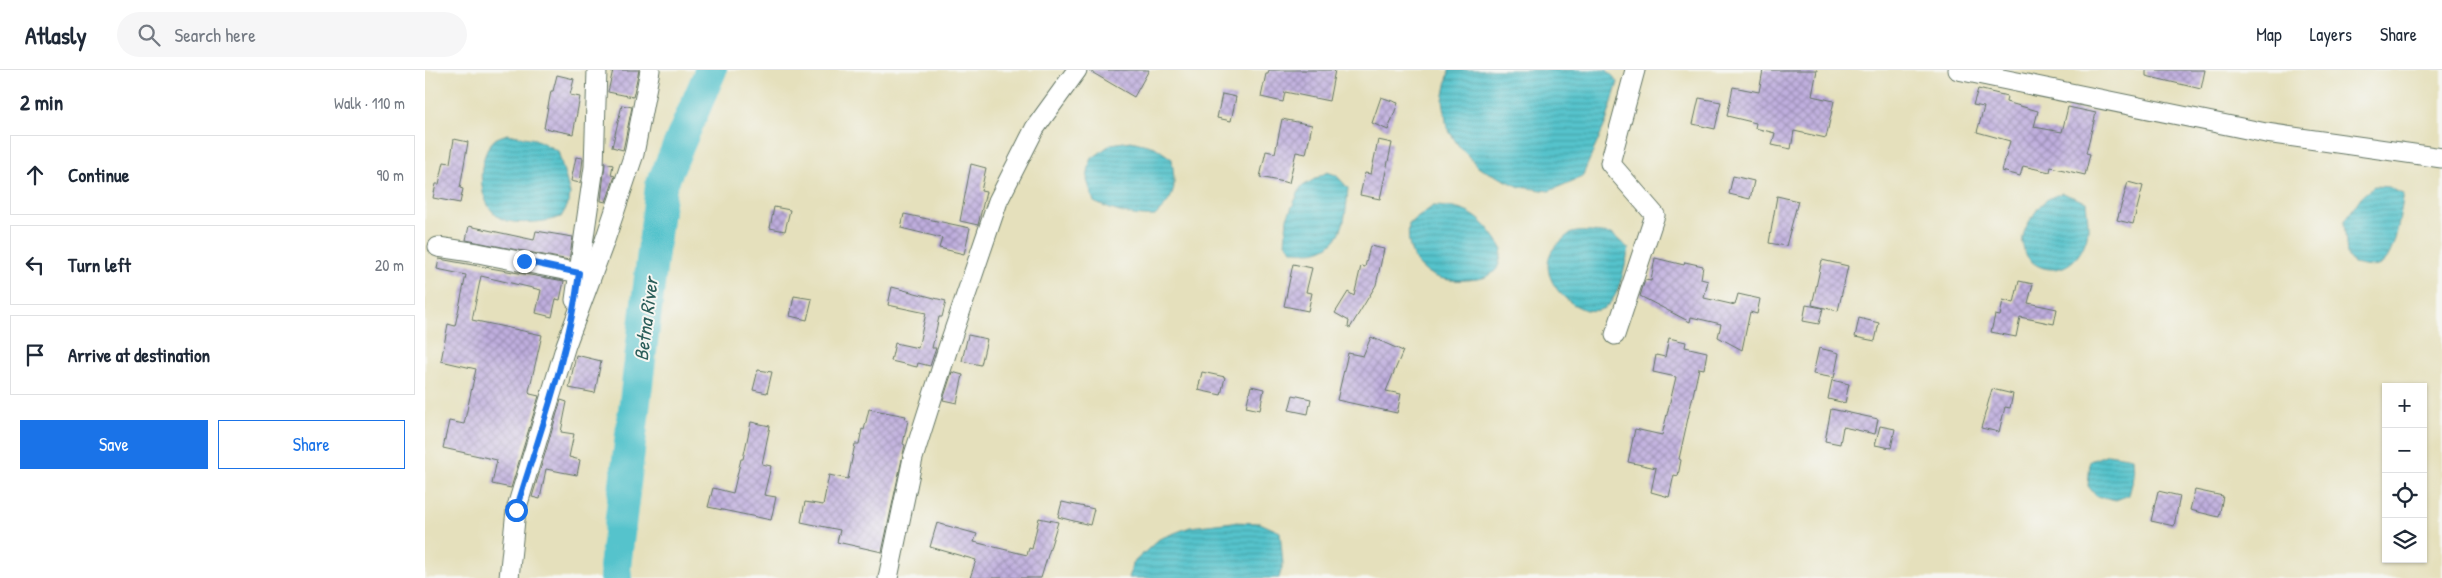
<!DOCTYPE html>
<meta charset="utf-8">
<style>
body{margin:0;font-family:"Patrick Hand",sans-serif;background:#f6f6f7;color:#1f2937}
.controls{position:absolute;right:15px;bottom:15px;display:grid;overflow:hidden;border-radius:0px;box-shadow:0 1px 4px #0004}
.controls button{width:45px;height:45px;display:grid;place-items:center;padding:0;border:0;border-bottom:1px solid #e0e1e3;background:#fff;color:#1f2937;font:25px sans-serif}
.stop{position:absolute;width:15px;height:15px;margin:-11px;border:4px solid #1a73e8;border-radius:50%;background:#fff}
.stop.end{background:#1a73e8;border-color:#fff;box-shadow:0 1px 5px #0008}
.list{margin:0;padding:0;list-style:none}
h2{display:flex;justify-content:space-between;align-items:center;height:65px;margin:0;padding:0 20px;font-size:21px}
h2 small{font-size:16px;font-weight:400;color:#747a83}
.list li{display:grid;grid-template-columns:32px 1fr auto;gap:15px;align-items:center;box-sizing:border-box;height:80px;margin:0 10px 10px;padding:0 10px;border:1px solid #e0e1e3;border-radius:0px}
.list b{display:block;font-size:19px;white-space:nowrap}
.list em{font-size:16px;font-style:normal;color:#747a83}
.actions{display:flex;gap:10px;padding:15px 20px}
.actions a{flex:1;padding:11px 0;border:1px solid #1a73e8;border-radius:0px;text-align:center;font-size:18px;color:#1a73e8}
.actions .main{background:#1a73e8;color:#fff}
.icon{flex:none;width:28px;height:28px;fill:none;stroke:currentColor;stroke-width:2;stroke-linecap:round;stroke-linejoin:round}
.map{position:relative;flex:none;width:2017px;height:508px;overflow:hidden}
header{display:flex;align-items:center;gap:30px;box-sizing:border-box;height:70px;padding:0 25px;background:#fff;border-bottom:1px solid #e0e1e3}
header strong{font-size:24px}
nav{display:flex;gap:28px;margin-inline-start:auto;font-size:18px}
.search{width:350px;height:45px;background:#f6f6f7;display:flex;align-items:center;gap:12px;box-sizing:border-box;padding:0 18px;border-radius:28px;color:#747a83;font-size:19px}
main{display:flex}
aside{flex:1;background:#fff}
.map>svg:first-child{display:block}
.water{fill:url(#water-rules);stroke:#3a8080}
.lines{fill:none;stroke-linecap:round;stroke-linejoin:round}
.river{stroke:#55c3cc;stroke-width:32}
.building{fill:url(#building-cross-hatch)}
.minor-casing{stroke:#647664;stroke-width:21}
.minor{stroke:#fff;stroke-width:19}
.route{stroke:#1a73e8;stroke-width:6}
.labels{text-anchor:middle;stroke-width:4;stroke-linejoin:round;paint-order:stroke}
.water-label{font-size:20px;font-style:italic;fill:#2c5e5a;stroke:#f6f6f2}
</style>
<header>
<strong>Atlasly</strong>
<div class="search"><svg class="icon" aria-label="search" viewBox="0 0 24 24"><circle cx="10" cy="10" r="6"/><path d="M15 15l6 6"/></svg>Search here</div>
<nav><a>Map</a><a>Layers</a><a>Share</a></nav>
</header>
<main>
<aside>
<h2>2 min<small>Walk · 110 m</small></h2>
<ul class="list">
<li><svg class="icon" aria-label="ahead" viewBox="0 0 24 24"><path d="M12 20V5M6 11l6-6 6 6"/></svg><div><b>Continue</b></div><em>90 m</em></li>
<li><svg class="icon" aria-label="left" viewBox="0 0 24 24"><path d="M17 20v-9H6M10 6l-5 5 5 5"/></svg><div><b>Turn left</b></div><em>20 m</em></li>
<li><svg class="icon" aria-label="arrive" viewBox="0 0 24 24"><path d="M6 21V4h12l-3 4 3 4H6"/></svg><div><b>Arrive at destination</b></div></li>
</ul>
<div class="actions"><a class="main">Save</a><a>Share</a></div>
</aside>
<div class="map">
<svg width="2017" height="508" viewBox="0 0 2017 508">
<defs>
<pattern id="water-rules" width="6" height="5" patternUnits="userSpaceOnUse" patternTransform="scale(1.25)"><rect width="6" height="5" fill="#55c3cc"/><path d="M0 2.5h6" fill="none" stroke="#46a0a6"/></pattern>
<pattern id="building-cross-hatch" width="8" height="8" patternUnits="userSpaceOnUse" patternTransform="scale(1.25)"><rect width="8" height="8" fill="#bfaede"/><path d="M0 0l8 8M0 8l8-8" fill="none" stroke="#9b8fb5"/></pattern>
</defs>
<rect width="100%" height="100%" fill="#f6f6f2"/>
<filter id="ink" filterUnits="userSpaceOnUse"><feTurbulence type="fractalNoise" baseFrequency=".02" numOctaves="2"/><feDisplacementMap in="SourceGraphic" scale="10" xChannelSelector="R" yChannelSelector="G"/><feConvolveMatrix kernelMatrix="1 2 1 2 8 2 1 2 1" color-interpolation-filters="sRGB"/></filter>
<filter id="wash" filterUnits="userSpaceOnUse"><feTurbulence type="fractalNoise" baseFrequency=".0096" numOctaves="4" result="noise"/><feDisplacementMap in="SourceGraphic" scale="20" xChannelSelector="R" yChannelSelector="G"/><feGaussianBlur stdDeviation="1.12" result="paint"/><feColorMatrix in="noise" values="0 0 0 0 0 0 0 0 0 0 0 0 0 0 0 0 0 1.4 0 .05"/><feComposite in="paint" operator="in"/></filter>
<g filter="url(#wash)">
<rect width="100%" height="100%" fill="#e5e0bc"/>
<!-- water -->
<g class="water">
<polygon points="1024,0 1182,0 1193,12 1181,52 1157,107 1124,121 1095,117 1054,98 1033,75 1022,58 1018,30"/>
<path d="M82,64l28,5 23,12 12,42 -1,10 -8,14c-14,5 -47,9 -61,1 -23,-14 -24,-58 -7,-77 3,-4 10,-5 14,-7z"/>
<path d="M706,71l24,6 17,12c3,30 6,35 -17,57 -22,1 -40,-4 -61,-14l-7,-22 3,-20 21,-16z"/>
<path d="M902,102l9,3 12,13c-2,23 -2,56 -31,63 -7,2 -17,0 -24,0l-8,-8 2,-25 14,-31z"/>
<path d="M1949,116l15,1 15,8c-4,17 -8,62 -24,70 -7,4 -19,0 -27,-1l-6,-9 -3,-33 17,-25z"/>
<path d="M1637,123l24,9c1,13 4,26 0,38 -18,55 -87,23 -55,-21 11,-17 12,-19 31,-26z"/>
<path d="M1008,136c37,1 49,11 69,42 -1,6 -2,17 -6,22 -9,9 -17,9 -29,10 -38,4 -63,-17 -58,-56z"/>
<path d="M1166,162l21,2 17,15c-5,17 -8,45 -22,57 -26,21 -84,-35 -47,-64 3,-3 8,-8 12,-9 6,-2 13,-1 19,-1z"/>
<polygon points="1683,384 1708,388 1709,406 1704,425 1691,430 1671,426 1663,416 1665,391"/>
<polygon points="808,452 835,453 855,462 858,494 854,508 704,508 708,493 734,469 765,457"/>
</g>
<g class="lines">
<!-- river -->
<polyline class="river" points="191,508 190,497 236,116 286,0"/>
</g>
<g id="blocks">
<!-- building -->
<g class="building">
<polygon points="188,0 214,0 208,27 183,22"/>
<polygon points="663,0 724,0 709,27"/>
<polygon points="844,0 910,0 904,31 860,22 858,32 836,27 841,4 843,4"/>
<polygon points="1338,0 1392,0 1387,26 1409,31 1401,68 1369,61 1366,79 1347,75 1350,63 1330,58 1331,53 1302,46 1308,17 1334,22"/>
<polygon points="1721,0 1780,0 1776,19 1721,6"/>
<polygon points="132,5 149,9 145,25 155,27 148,64 119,58 126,21 128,21"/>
<polygon points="1553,19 1582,26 1581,32 1613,41 1609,57 1637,62 1643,37 1671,43 1661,83 1665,84 1660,105 1626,97 1625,102 1598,96 1595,106 1577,101 1585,71 1552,62 1559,37 1548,35"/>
<polygon points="797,24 811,27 806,51 792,48"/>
<polygon points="956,27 973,33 963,60 947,53"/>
<polygon points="1274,28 1296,32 1290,59 1268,54"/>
<polygon points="197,35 207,37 198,80 187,77"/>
<polygon points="857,49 887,55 881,84 871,82 864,113 835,107 841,81 850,83"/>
<polygon points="29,69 43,72 35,118 38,119 35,133 8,128 11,114 14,114 19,92 25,93"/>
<polygon points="953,70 967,73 955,129 935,125 940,103 946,104"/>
<polygon points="151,87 158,88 155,113 146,111"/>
<polygon points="180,93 188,95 186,105 190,106 181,132 176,131"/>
<polygon points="546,94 561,98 556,121 561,122 553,155 535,151"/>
<polygon points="1308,106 1329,111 1325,129 1304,124"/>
<polygon points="1703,112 1718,116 1708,154 1692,150"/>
<polygon points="1352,126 1373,131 1361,176 1344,173"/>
<polygon points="349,137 365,140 360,161 345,158"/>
<polygon points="479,144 545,158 539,184 514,178 517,168 476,158"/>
<polygon points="44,156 109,170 111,161 148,167 144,190 41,170"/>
<polygon points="945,176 959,179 951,215 925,258 923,257 924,251 910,243 923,222 929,226 936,196 940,197"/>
<polygon points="1230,188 1259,195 1260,192 1278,196 1276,209 1283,211 1279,228 1310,235 1313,224 1335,229 1332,244 1325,242 1317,280 1293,267 1296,254 1266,247 1265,252 1215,226 1220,210 1226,211"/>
<polygon points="14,189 139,211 135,230 131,229 127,247 111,243 116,220 56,206 47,250 117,265 104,321 105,324 114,326 86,418 67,414 72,390 18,378 24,351 39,354 51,299 16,291 23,254 30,256 41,205 12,199"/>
<polygon points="1397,190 1423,196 1413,241 1387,235"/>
<polygon points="868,194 887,198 881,222 887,223 883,241 859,236"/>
<polygon points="1594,211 1608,214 1603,233 1632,239 1629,254 1595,247 1591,267 1566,262 1570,245 1575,246 1578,230 1589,233"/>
<polygon points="467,217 521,231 517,247 514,247 507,278 511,278 505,296 493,293 492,297 466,291 470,273 493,278 501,243 463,235"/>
<polygon points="369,226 387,229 382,250 365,246"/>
<polygon points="1381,235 1398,238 1394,254 1378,251"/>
<polygon points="1434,248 1454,253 1450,271 1430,267"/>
<polygon points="543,265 562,269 556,295 537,291"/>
<polygon points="946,267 978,281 961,321 976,324 972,343 912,330 923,283 938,286"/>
<polygon points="1244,268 1261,272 1260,277 1282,282 1279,299 1274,298 1254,389 1256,390 1253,406 1249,405 1244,427 1226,422 1231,398 1203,392 1210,359 1237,365 1251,307 1228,302 1231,285 1240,287"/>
<polygon points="1394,278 1414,283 1409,308 1388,304"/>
<polygon points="151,285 176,291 170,323 144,318"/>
<polygon points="333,300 347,302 342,323 328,320"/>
<polygon points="527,302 538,305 532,333 518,330"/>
<polygon points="777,302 800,307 796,325 773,320"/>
<polygon points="1407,310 1424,314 1420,333 1403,329"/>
<polygon points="826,316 839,319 835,340 821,337"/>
<polygon points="1567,319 1588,324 1585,338 1580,337 1574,362 1556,358"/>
<polygon points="868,325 886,329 883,344 864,340"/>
<polygon points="136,330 142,332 136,362 149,364 144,387 155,390 152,405 121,399 115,429 107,427"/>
<polygon points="444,339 481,346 480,349 483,350 478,374 480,375 457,482 412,472 415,460 376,452 380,432 398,435 404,405 423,409 430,374 434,374 437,359 439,360"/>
<polygon points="1406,339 1453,349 1450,364 1418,357 1415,374 1400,371"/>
<polygon points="326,352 345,356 337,394 346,396 339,425 351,427 346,450 283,437 288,418 308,423 316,389 318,389"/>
<polygon points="1455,356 1470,359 1466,378 1450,375"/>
<polygon points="1770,420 1798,426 1794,447 1765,440"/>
<polygon points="1733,421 1755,426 1749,456 1726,451"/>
<polygon points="637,432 669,439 665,455 633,447"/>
<polygon points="614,448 633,452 616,508 545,508 551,490 505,477 512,453 552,464 549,472 602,485 604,478 607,479"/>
</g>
</g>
</g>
<g filter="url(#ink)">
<use href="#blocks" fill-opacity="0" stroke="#647664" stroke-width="1"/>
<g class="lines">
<!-- minor casing -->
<g class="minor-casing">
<g id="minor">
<polyline points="1533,0 1841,63 2017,88"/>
<polyline points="13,177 53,183 154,203"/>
<polyline points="150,230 169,97 172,0"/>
<polyline points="1190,265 1230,145 1185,93 1210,0"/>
<polyline points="84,508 91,440 141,275 180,170 209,84 225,0"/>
<polyline points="463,508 488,388 523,278 573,131 610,58 652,0"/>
</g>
</g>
<!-- minor -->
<use href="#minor" class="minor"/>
</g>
</g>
<g class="lines" filter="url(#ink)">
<!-- route -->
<path class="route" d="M91,440c24,-78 53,-156 63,-237l-55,-12"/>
</g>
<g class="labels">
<!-- water labels -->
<g class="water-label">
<text transform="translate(221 249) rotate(-83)" y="7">Betna River</text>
</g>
</g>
</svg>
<div class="controls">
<button>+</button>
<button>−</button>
<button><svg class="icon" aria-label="locate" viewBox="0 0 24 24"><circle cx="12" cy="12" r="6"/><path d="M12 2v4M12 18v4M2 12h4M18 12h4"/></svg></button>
<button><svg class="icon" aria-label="layers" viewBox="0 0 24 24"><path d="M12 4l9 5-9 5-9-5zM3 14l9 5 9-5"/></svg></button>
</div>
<div class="stop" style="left:91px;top:440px"></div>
<div class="stop end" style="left:99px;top:191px"></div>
</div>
</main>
